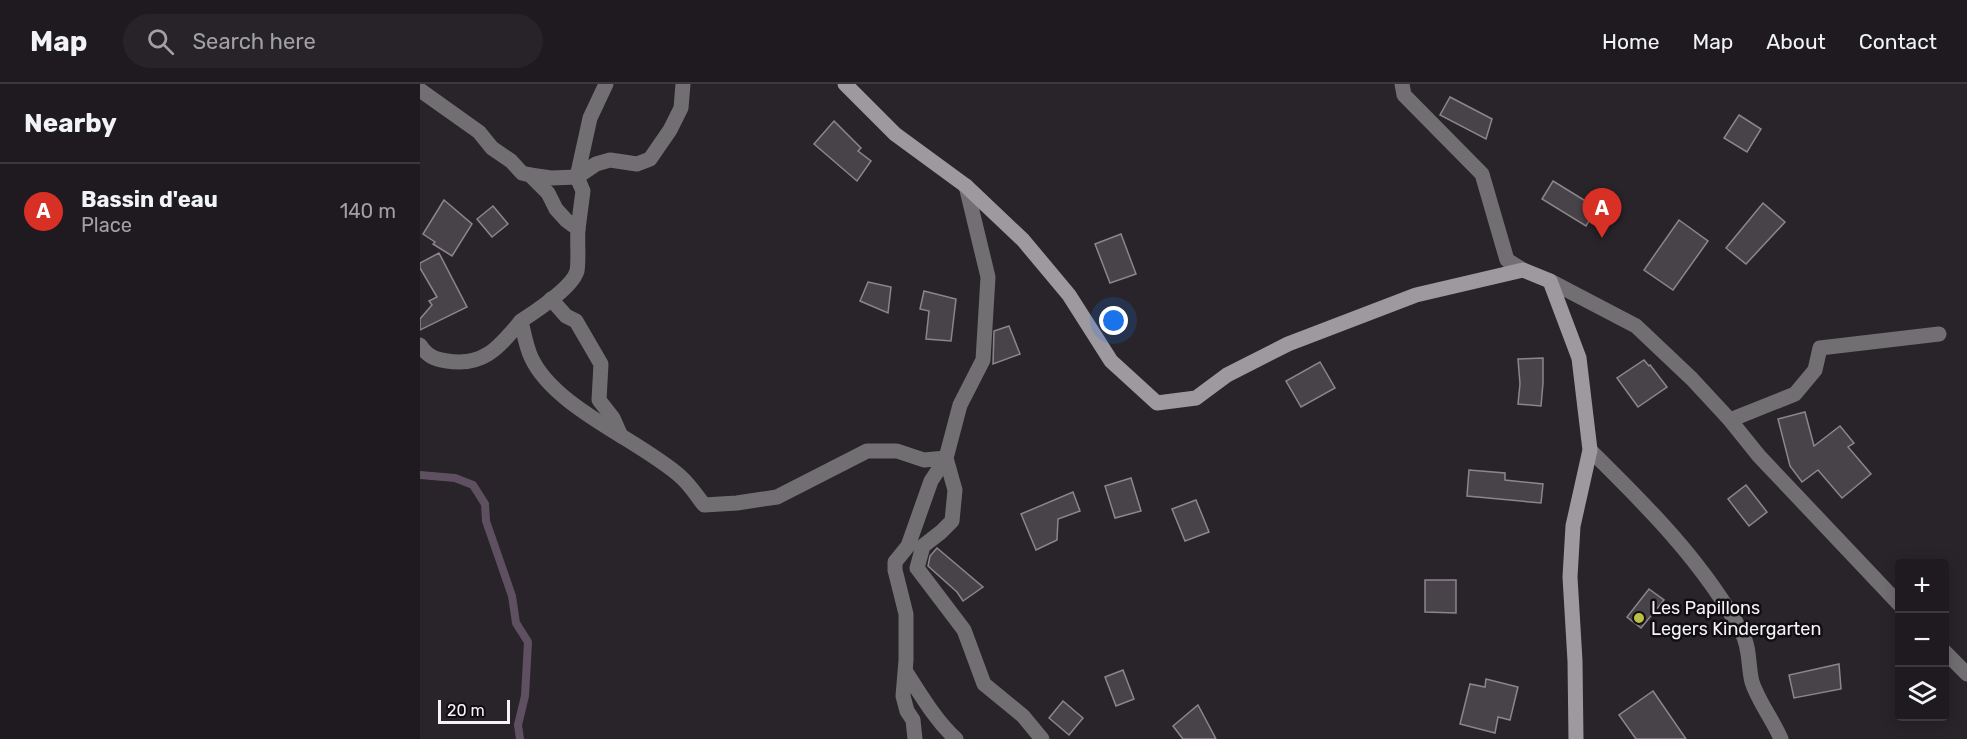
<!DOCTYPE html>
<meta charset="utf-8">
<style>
body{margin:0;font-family:Rubik,sans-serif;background:#272329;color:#f1f3f6}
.controls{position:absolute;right:18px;bottom:18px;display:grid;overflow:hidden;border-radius:6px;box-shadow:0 3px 15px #0003}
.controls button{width:54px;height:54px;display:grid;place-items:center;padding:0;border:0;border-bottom:2px solid #3c383e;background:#1f1a20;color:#f1f3f6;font:30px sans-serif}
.scale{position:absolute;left:18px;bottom:15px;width:72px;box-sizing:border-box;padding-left:6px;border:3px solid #f6f2f7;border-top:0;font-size:16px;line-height:21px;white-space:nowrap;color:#f6f2f7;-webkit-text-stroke:4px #100e11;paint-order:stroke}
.you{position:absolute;left:694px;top:237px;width:21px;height:21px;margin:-15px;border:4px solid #fff;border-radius:50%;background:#1a73e8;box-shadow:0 0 0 9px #1a73e833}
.badge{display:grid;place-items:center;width:39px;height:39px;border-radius:50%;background:#d93025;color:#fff;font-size:20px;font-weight:700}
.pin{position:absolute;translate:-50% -50px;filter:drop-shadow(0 2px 3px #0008)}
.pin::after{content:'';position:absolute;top:32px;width:21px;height:18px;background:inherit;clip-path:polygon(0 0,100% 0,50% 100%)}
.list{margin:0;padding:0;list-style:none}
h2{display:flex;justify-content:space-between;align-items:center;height:78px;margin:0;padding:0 24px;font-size:26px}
h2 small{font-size:20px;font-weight:400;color:#a1a1a5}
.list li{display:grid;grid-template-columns:39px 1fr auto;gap:18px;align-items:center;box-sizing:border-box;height:96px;padding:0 24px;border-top:2px solid #3c383e}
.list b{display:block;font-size:22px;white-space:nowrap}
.list p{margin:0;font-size:20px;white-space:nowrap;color:#a1a1a5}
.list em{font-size:20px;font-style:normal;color:#a1a1a5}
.icon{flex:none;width:33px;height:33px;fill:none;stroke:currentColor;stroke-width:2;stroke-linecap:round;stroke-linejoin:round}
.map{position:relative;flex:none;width:1547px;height:655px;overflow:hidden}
header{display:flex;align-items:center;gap:36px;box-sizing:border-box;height:84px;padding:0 30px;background:#1f1a20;border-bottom:2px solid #3c383e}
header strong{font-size:28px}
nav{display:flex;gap:33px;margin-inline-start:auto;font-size:21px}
.search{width:420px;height:54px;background:#272329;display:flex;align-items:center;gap:15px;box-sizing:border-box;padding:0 21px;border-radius:33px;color:#a1a1a5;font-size:22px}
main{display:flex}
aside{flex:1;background:#1f1a20}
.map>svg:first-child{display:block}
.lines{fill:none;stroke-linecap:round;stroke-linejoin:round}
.stream{stroke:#5f5061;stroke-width:8}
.building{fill:#484249;stroke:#8c858d;stroke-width:1.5}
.street{stroke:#726f73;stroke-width:15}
.secondary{stroke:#9e999f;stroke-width:15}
.poi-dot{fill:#bcbf44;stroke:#100e11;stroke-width:2}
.labels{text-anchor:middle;stroke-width:5;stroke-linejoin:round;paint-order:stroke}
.poi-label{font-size:18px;fill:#f6f2f7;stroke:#100e11;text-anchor:start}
</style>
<header>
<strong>Map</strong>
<div class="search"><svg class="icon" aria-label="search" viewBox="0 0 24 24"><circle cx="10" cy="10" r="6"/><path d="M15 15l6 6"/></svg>Search here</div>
<nav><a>Home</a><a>Map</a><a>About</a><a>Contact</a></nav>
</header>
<main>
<aside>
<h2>Nearby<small></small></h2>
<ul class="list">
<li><span class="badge">A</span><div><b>Bassin d'eau</b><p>Place</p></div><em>140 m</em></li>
</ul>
</aside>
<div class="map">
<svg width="1547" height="655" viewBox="0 0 1547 655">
<rect width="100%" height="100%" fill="#29232a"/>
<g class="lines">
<!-- stream -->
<polyline class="stream" points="0,391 35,394 53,401 65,420 66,437 92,512 96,539 108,558 105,612 98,641 100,655"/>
</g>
<!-- building -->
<g class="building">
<polygon points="1030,13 1072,35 1066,55 1020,31"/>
<polygon points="1319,31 1341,45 1327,68 1304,54"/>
<polygon points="414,37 441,64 438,67 451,77 437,97 394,60"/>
<polygon points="1133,97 1177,124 1166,142 1122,115"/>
<polygon points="24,116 52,140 32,172 13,160 15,158 3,150"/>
<polygon points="1343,119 1365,138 1326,180 1306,164"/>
<polygon points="73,122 88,140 72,153 57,135"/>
<polygon points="1259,136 1288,157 1253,206 1224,186"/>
<polygon points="701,150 716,190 690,199 675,160"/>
<polygon points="19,169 47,223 0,246 0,235 12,221 9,217 17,213 0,184 0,179"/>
<polygon points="448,198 471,203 468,229 440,217"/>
<polygon points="504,207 536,215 531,257 506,255 509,227 500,225"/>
<polygon points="589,242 600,270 573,280 574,247"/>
<polygon points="1123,274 1123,299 1121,322 1098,320 1100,300 1098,275"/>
<polygon points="1224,276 1229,282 1230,281 1247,303 1218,323 1197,294"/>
<polygon points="900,278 915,304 881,323 866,297"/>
<polygon points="1385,328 1394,362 1420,342 1434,359 1428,363 1451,390 1422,414 1398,386 1382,398 1370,382 1358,335"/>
<polygon points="1049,386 1085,389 1085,396 1123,400 1121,419 1047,412"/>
<polygon points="711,394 721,427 695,434 685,402"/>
<polygon points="1326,401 1347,428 1329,442 1308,415"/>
<polygon points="653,408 660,427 638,435 637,456 616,466 601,430"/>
<polygon points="776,416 789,448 765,457 752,425"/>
<polygon points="517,464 563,503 543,517 537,508 508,482 510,472"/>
<polygon points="1005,496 1036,496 1036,529 1005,528"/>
<polygon points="1229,505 1244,516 1221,544 1207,533"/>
<polygon points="1419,580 1421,605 1374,614 1369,591"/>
<polygon points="703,586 714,615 696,622 685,593"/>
<polygon points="1066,595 1098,603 1090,636 1078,633 1075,649 1040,640 1050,600 1065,603"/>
<polygon points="1233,607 1266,655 1216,655 1199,631"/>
<polygon points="643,617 663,634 649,651 629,634"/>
<polygon points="778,621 796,655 763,655 753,642"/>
</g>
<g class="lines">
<!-- street -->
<g class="street">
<polyline points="982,0 984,11 1062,90 1087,176 1103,186"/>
<path d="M0,6l59,42 13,16 19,13 11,12 8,2 18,18 8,16 10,11 12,9c-1,12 1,31 -1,42 -5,17 -41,40 -56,50 3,12 5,25 10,36 23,51 109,83 150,120 9,8 16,19 23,28l33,-2 40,-6 90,-46h30l27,9 22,-2"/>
<polyline points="110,91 131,94 157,93 176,80 190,76 217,80 230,75 250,46 261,24 263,0"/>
<polyline points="546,102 568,193 563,276 540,321 526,374 535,406 532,437 521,448 503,462 497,484 544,546 564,600 603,632 622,655"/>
<polyline points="158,145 163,107 157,93 170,34 186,0"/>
<polyline points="1130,197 1216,242 1272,295 1310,336 1339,372 1480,521"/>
<polyline points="131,215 146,232 156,237 181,280 179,316 193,334 201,352"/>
<path d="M0,261c7,11 14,14 27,16 37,6 52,-14 74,-40"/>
<polyline points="1310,336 1375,310 1395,286 1400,264 1519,250"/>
<path d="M1170,366c57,56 114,113 152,183 8,14 6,33 10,49 6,19 21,38 29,57"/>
<polyline points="1524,567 1547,590"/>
<path d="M486,588c15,23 30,49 50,67"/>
<polyline points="495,655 493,636 487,627 483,612 486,576 486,530 475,486 475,478 488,462 511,397 526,374"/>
</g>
<!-- secondary -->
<polyline class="secondary" points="425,0 475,50 546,102 603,156 649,211 691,277 737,319 776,314 807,291 868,260 996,211 1103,186 1130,197 1159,274 1170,366 1153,442 1150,493 1155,577 1156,655"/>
</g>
<!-- markers -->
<circle class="poi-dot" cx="1219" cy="534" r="6"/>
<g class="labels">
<!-- poi labels -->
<g class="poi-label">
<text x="1231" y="530">Les Papillons<tspan x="1231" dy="21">Legers Kindergarten</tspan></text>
</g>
</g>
</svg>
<div class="controls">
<button>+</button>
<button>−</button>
<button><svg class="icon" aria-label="layers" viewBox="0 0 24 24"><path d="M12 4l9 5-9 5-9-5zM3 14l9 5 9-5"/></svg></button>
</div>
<div class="scale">20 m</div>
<div class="you"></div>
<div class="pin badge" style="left:1182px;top:154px">A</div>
</div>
</main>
